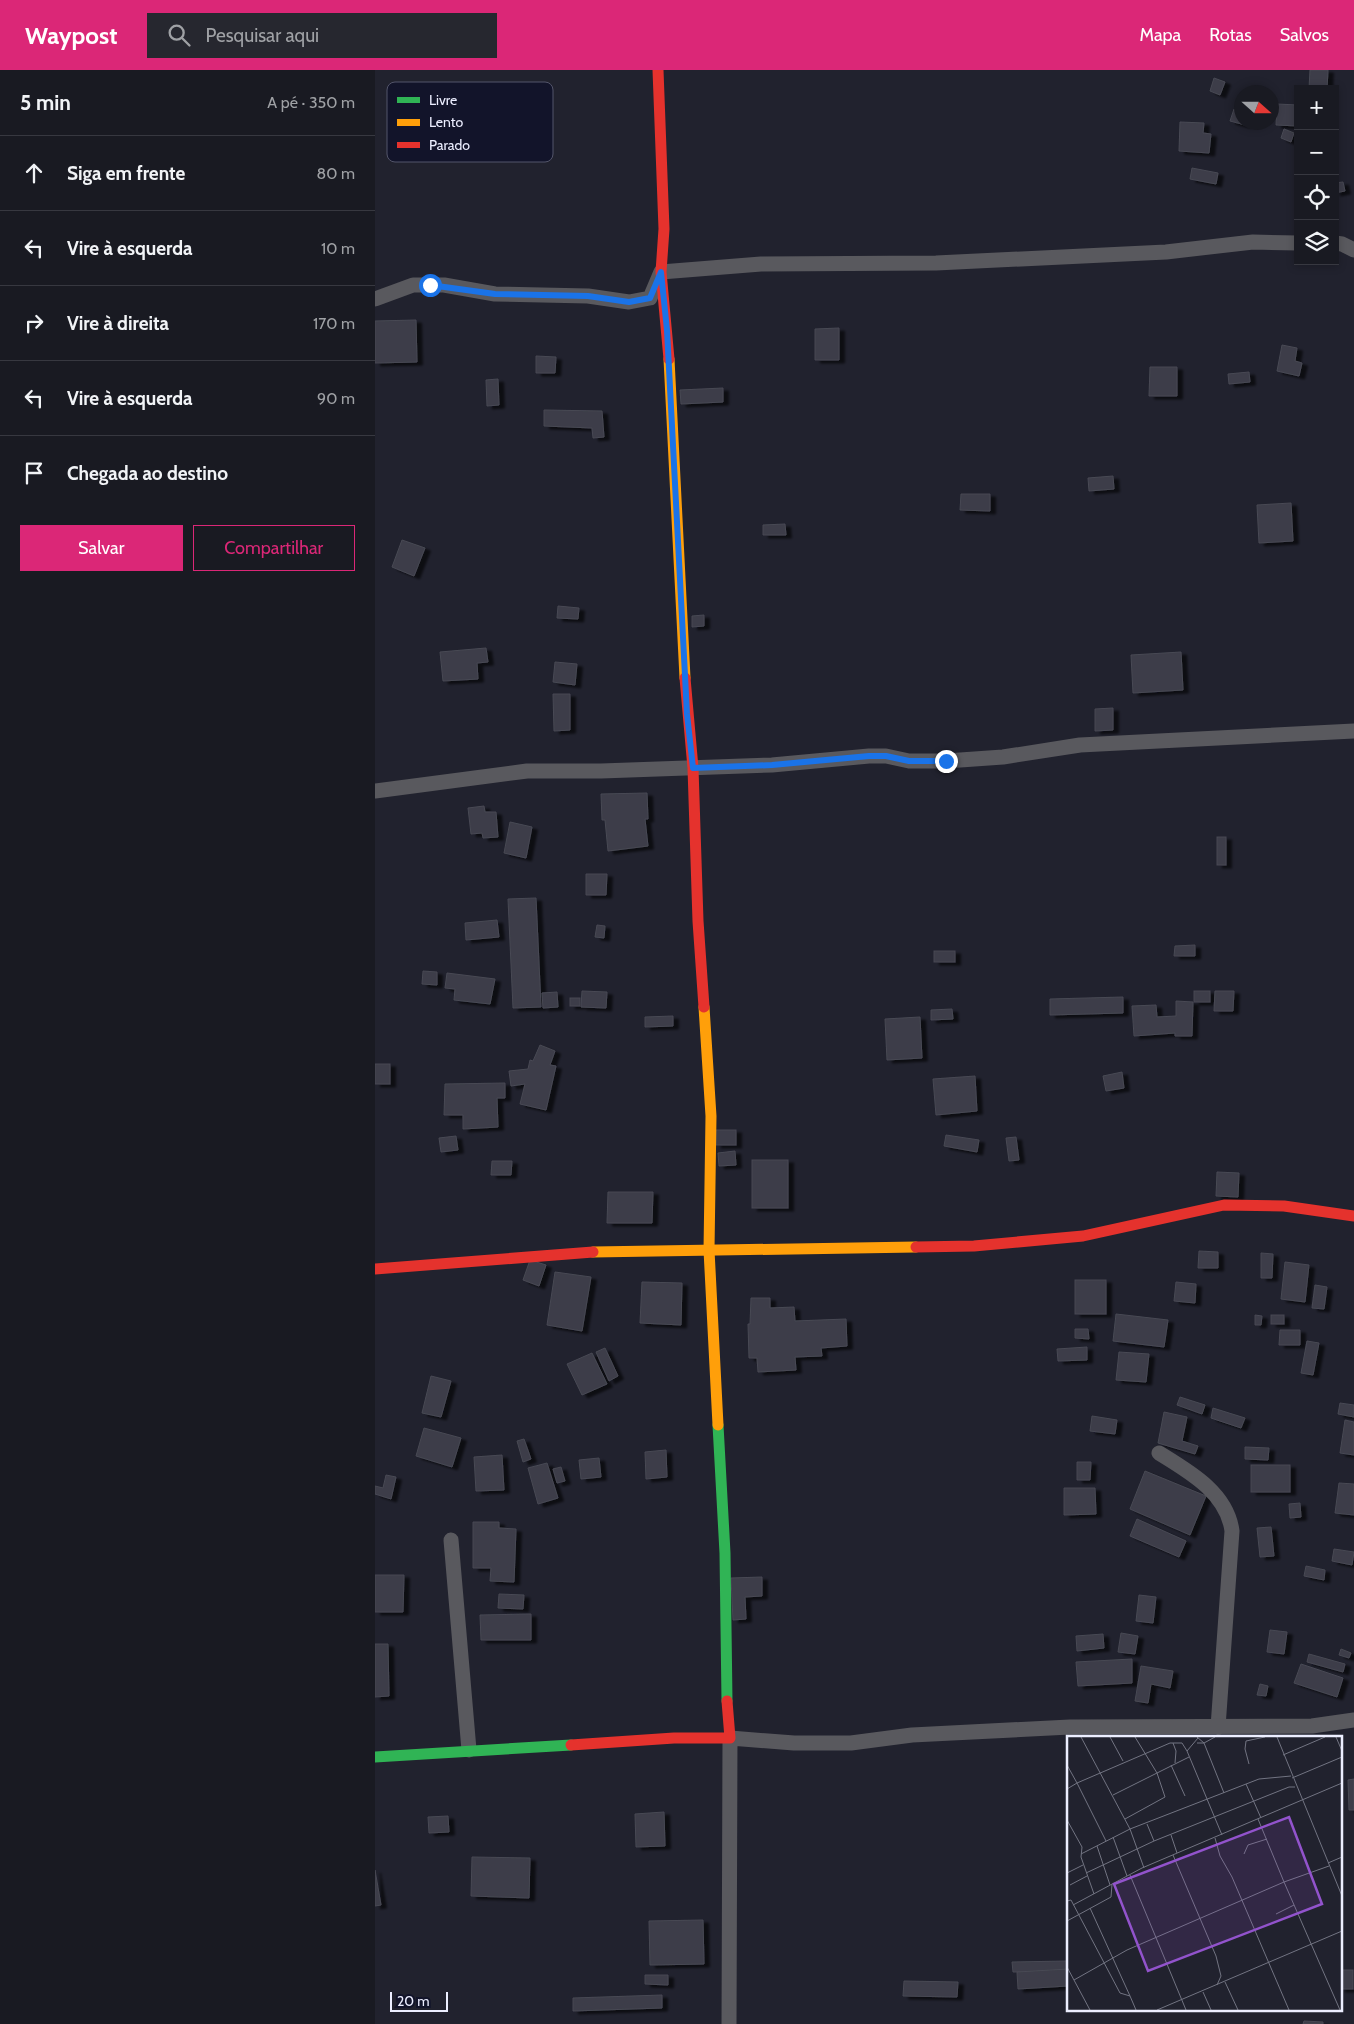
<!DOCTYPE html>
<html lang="pt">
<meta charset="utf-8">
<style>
body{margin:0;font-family:Cabin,sans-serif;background:#26272f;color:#f1f3f6}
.controls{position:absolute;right:15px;top:15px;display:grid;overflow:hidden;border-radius:0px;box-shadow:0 2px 8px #0003}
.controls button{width:45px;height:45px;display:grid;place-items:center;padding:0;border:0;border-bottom:1px solid #373840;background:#191a22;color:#f1f3f6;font:25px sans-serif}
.compass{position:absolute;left:859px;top:15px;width:45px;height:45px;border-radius:50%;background:#191a22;box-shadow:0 2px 8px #0003;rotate:111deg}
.scale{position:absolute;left:15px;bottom:12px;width:58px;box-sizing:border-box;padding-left:5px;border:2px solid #eceeff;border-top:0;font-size:14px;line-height:18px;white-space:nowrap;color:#eceeff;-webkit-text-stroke:4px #12142a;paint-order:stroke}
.stop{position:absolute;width:15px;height:15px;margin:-11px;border:4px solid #1a73e8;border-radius:50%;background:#fff}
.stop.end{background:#1a73e8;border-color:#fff;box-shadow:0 1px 5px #0008}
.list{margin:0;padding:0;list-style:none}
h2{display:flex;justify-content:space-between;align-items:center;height:65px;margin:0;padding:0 20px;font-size:21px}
h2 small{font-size:16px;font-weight:400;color:#9fa1a5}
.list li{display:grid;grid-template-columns:32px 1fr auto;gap:15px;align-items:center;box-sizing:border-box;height:75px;padding:0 20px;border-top:1px solid #373840}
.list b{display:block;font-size:19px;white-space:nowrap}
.list em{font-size:16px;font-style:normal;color:#9fa1a5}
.actions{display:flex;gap:10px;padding:15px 20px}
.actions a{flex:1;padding:11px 0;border:1px solid #db2777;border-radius:0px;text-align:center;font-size:18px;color:#db2777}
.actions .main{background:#db2777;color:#fff}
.icon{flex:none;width:28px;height:28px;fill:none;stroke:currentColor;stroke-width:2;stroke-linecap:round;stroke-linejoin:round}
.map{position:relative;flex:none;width:979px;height:1954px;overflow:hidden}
header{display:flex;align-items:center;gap:30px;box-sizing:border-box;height:70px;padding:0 25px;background:#db2777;color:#fff}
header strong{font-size:24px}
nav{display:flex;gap:28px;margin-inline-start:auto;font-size:18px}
.search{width:350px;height:45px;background:#26272f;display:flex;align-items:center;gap:12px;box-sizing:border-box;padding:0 18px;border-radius:0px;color:#9fa1a5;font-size:19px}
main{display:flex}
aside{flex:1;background:#191a22}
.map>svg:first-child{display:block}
.building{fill:#3c3d48;stroke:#484954;filter:url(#shadow)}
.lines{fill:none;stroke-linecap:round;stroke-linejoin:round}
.street{stroke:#59595e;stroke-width:15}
.fast{stroke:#30b455;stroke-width:11}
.slow{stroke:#ff9f0a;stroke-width:11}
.jam{stroke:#e5322d;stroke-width:11}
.route{stroke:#1a73e8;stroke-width:6}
.inset-road{fill:none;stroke:#727482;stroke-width:1}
.view{fill:#9253cc;fill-opacity:0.15;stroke:#9253cc;stroke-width:2.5}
.inset-edge{fill:none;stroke:#eceeff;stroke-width:2.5}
.key{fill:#12142a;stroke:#53556a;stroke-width:1}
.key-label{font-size:14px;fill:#eceeff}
</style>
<header>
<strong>Waypost</strong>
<div class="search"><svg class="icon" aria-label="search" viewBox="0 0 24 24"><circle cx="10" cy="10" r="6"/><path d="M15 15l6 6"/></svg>Pesquisar aqui</div>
<nav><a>Mapa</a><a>Rotas</a><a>Salvos</a></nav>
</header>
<main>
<aside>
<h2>5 min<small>A pé · 350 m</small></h2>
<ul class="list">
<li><svg class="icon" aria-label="ahead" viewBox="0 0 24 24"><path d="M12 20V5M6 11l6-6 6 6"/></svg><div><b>Siga em frente</b></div><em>80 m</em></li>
<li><svg class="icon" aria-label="left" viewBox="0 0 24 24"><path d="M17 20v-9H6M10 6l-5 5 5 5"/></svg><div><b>Vire à esquerda</b></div><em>10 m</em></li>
<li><svg class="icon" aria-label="right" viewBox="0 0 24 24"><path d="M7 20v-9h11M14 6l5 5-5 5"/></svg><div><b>Vire à direita</b></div><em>170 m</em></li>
<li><svg class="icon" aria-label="left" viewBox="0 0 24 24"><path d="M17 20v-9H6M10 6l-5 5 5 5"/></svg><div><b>Vire à esquerda</b></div><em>90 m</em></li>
<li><svg class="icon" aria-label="arrive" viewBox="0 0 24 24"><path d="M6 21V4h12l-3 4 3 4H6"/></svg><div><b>Chegada ao destino</b></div></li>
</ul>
<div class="actions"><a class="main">Salvar</a><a>Compartilhar</a></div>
</aside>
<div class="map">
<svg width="979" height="1954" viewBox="0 0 979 1954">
<defs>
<filter id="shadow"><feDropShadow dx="5.5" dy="3" stdDeviation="1" flood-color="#0009"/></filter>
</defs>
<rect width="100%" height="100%" fill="#21222e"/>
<!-- building -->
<g class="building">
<polygon points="935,0 953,0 952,19 934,19"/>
<polygon points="839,8 850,12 845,25 835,21"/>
<polygon points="902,34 923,35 923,56 901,55"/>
<polygon points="859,39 866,41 866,52 871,52 870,55 855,51"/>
<polygon points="805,52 829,53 828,63 836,64 834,83 804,81"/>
<polygon points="909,59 919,63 916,72 906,68"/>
<polygon points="817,98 843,103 841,114 815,109"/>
<polygon points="968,112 970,121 960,123 960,113"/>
<polygon points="41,250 42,292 0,293 0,251"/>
<polygon points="464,258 464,290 440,290 440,259"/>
<polygon points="907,275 922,278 920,291 927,293 924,306 902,301"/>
<polygon points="161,286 181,287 180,303 161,303"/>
<polygon points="775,297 802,297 802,326 774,326"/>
<polygon points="874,302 875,312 854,314 853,304"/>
<polygon points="123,309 124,335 112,336 111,310"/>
<polygon points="348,318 348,332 306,334 305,320"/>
<polygon points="169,340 227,341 229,367 218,368 217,358 169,356"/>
<polygon points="738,406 739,419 714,421 713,408"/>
<polygon points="586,424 615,424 615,441 585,440"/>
<polygon points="916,433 918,471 884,473 882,435"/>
<polygon points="410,454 411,465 388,465 388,455"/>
<polygon points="27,470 50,478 39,506 17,497"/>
<polygon points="183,536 204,538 203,549 182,548"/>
<polygon points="329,545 329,556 317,557 317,546"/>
<polygon points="111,578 113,592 102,593 103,609 68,611 65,582"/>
<polygon points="806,582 808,620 758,623 756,585"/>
<polygon points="180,592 202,594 200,615 178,612"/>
<polygon points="178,624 195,624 195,660 179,661"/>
<polygon points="738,638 738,660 720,661 720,639"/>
<polygon points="272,723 273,749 270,749 273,776 233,781 230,750 227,750 226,724"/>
<polygon points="109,736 110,742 121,742 123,767 108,768 107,763 96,764 93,738"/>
<polygon points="135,752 157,757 151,788 129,783"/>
<rect x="842" y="767" width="9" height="28"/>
<polygon points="211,804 232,804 231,825 211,825"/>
<polygon points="161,828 166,937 138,938 133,829"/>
<polygon points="122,850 124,867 91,870 90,853"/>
<polygon points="222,855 230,856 229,868 220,867"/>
<polygon points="820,875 820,886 799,886 800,876"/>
<rect x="559" y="881" width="21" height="11"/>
<polygon points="48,901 62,902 62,915 47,914"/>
<polygon points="72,903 120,909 115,934 79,930 80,919 70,918"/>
<polygon points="207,921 232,922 231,938 206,937"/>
<rect x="819" y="921" width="16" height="11"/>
<polygon points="840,921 859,921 858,941 839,941"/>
<polygon points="182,922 183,937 168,938 167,923"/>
<polygon points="748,927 748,943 675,945 675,929"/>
<rect x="195" y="928" width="10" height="8"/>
<polygon points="801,931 818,932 817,966 800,966 800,963 759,966 757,936 781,935 782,947 801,946"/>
<polygon points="577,939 578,949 556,950 556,940"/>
<polygon points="298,946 298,956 270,957 270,947"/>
<polygon points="545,947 547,988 512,990 510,949"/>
<polygon points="165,975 180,981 175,995 181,996 171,1040 145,1034 150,1014 136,1016 134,1001 153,999 155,990 158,991"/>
<rect x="0" y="994" width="15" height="20"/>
<polygon points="747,1002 749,1018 731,1021 728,1006"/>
<polygon points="600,1006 602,1041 561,1045 558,1009"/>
<polygon points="130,1013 130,1028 122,1028 123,1057 88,1059 88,1045 69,1045 70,1014"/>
<rect x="341" y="1060" width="20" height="15"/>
<polygon points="571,1065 604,1070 602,1082 569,1076"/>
<polygon points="81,1066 83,1080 66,1082 64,1068"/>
<polygon points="641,1067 644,1090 634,1091 631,1068"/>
<polygon points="360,1081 361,1095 344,1096 343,1083"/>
<rect x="377" y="1090" width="36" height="48"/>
<polygon points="117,1091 137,1091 136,1105 116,1105"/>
<polygon points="842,1102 864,1103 863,1127 841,1126"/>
<polygon points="233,1122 278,1122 277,1153 232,1153"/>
<polygon points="824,1181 843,1182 843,1198 823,1198"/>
<polygon points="886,1183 898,1184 897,1208 886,1208"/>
<polygon points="155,1190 171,1195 164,1216 148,1210"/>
<polygon points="910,1192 934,1195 930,1232 906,1229"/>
<polygon points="180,1202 216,1207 207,1261 172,1255"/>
<rect x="700" y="1210" width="31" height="34"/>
<polygon points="267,1212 307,1213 306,1255 265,1253"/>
<polygon points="801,1212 821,1214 820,1233 799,1231"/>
<polygon points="940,1215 952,1217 949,1239 937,1238"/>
<polygon points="376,1228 395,1228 395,1238 419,1237 420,1251 471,1249 472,1276 446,1278 447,1286 420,1287 421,1300 383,1302 382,1288 374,1288 373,1254 375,1254"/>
<polygon points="741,1244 793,1250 789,1277 738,1271"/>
<polygon points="880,1245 887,1246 886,1255 880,1255"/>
<rect x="896" y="1245" width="13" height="9"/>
<polygon points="700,1259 713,1259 714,1269 700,1268"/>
<polygon points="905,1260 925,1260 925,1275 904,1275"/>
<polygon points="932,1271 944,1273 938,1305 926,1303"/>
<polygon points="712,1277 712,1290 683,1291 682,1279"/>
<polygon points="230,1278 243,1306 234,1311 221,1282"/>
<polygon points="744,1282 774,1284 771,1312 741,1310"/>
<polygon points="217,1283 232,1314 207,1325 192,1294"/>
<polygon points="56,1306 76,1311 66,1347 47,1343"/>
<polygon points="805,1327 830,1335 827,1344 802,1335"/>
<polygon points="965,1333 979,1335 979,1347 963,1344"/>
<polygon points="838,1338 870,1348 866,1358 836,1348"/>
<polygon points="789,1342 812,1347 807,1371 823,1376 820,1384 783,1373"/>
<polygon points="717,1346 742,1350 740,1364 715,1361"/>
<polygon points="970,1350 979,1352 979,1385 965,1383"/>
<polygon points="49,1358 86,1368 77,1397 41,1386"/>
<polygon points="149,1369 156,1389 148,1392 142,1371"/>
<polygon points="870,1377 894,1378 893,1390 870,1389"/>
<polygon points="291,1380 292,1407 271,1409 270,1382"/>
<polygon points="127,1385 129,1420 101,1421 99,1387"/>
<polygon points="224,1388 226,1407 206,1409 204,1390"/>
<polygon points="702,1392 716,1392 715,1410 702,1410"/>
<polygon points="172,1393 183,1428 163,1434 153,1398"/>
<rect x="876" y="1395" width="39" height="27"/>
<polygon points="186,1397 190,1411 182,1413 178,1399"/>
<polygon points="770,1401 831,1426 815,1465 755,1439"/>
<polygon points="11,1405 21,1407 16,1429 0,1424 0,1416 8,1418"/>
<polygon points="964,1413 979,1414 979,1445 960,1443"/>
<polygon points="689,1418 720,1418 721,1444 689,1445"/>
<polygon points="925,1433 926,1447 915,1448 914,1434"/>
<polygon points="762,1449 811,1471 804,1487 755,1466"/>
<polygon points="98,1452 124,1452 124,1458 141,1459 139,1512 115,1511 116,1498 98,1498"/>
<polygon points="896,1457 899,1486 885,1487 882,1458"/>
<polygon points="959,1479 979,1482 977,1495 957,1491"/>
<polygon points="931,1496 950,1500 949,1510 929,1506"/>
<polygon points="0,1505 29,1505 28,1542 0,1542"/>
<polygon points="387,1507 387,1526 370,1527 371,1549 358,1550 356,1508"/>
<polygon points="124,1524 149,1525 148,1539 123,1538"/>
<polygon points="764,1525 781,1527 778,1553 761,1551"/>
<polygon points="156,1544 156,1570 106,1570 105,1545"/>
<polygon points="895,1560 912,1562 909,1584 892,1582"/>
<polygon points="746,1563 763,1566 760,1584 743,1582"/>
<polygon points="728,1564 729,1578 702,1581 701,1566"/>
<polygon points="0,1574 13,1574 14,1626 0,1627"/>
<polygon points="966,1579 976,1583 974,1588 964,1585"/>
<polygon points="934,1584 970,1594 968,1602 932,1592"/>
<polygon points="757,1589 757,1613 703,1616 701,1592"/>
<polygon points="926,1594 968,1608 962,1627 919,1613"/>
<polygon points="766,1596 798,1601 795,1618 776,1614 773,1633 760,1631"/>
<polygon points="885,1614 893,1616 891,1626 882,1625"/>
<polygon points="979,1709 979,1740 974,1740 973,1710"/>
<polygon points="289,1742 290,1776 261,1777 260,1744"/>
<polygon points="73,1746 74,1762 54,1763 53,1747"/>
<polygon points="97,1787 155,1788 154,1828 96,1826"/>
<polygon points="0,1800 6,1835 0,1836"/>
<polygon points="328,1850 329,1894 275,1895 274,1851"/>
<polygon points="693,1891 693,1901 638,1902 637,1892"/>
<polygon points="693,1899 693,1916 643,1919 642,1902"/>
<rect x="965" y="1900" width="13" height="19"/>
<polygon points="270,1905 293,1905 293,1915 270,1914"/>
<polygon points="529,1911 583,1912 582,1927 528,1926"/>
<polygon points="287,1925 287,1938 198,1941 198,1928"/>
<polygon points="929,1951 948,1952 948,1954 928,1954"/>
</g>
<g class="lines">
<!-- street -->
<g class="street">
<polyline points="960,173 967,174 979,180"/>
<polyline points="0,229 38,215 69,215 120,224 213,226 254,232 275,228 286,202 386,194 561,193 791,182 878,172 923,173"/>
<polyline points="0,721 152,701 226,701 397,695 494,686 511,686 534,691 571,691 628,687 705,675 979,661"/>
<path d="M784,1383c31,19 68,40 73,78l-14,196"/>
<polyline points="76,1470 94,1680"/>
<polyline points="354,1954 355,1668 419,1673 476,1673 537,1665 695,1657 937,1656 979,1650"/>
</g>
<!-- fast -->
<g class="fast">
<polyline points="343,1355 350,1483 352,1631"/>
<polyline points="0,1687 196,1675"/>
</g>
<!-- slow -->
<g class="slow">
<polyline points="294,289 310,608"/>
<polyline points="329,937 336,1046 334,1180 343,1355"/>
<polyline points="218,1182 541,1177"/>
</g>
<!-- jam -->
<g class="jam">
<polyline points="283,0 289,159 286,202 294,289"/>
<polyline points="310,608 318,698 323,851 329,937"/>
<polyline points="541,1177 599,1176 708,1166 849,1135 909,1136 979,1146"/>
<polyline points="0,1199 218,1182"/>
<polyline points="196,1675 299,1668 355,1668 352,1631"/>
</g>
</g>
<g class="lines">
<!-- route -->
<polyline class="route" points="55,215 120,224 213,226 254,232 275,228 286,202 292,260 312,644 318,698 397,695 494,686 511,686 534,691 571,691"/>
</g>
<!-- overview -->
<g transform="translate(692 1666)">
<rect width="275" height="275" fill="#21222e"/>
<path class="inset-road" d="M43,1l13,24M68,1l22,36M130,1l7,6h-7M148,1l-11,6 20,50M210,1l65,159M269,1l6,14M106,7l3,8 -1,12M120,15l35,84M216,19l42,-18M182,28l-4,-15 1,-8 19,-4M0,29l10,18 -10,6M104,29l14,31M225,42l50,-21M179,48l15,34M46,59l44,-22M58,83l40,-22 -8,-24 32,-16M191,83l26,63 45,-16M0,84l15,27 -1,10 13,37M80,88l7,17 135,-54h6M104,99l6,18M46,101l14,39M148,102l5,18 12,21 57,133M39,105l-29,-58 93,-40h12l5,8 11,-13M30,110l13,39M14,118l49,-25 -49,-92M177,118l4,-9 19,-6M106,119l43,101 5,20 -4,9M261,127l14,-6M77,132l-14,-39 129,-50 32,-3M0,137l16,-8M19,137l68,-32M63,139l56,135M3,149l17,-9M0,165l4,-1 49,93 10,3 6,14M6,169l69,-37 200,-85M23,172l40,88M209,178l18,-9M0,185l44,-24 1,-13M0,231l23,43M7,244l53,-30 157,-68 56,128M158,246l13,28M136,256l8,18M90,274l185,-79"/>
<path class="view" d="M222,81l33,87 -174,67 -34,-87z"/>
<rect width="275" height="275" class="inset-edge"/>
</g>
<!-- legend -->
<rect x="12" y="12" width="166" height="80" rx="8" class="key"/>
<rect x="22" y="27" width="23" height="6" fill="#30b455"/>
<rect x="22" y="49" width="23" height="7" fill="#ff9f0a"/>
<rect x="22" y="72" width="23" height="6" fill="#e5322d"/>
<g class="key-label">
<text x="54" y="35">Livre</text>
<text x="54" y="57">Lento</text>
<text x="54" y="80">Parado</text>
</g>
</svg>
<div class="controls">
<button>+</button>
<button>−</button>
<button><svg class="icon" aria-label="locate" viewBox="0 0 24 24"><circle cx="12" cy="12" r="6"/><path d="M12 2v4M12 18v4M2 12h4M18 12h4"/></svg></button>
<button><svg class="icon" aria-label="layers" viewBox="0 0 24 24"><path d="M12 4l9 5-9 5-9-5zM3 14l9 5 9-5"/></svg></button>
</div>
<svg class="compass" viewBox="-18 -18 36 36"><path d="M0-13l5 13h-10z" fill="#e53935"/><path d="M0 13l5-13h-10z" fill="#9fa1a5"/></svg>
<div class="scale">20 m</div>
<div class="stop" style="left:55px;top:215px"></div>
<div class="stop end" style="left:571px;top:691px"></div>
</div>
</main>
